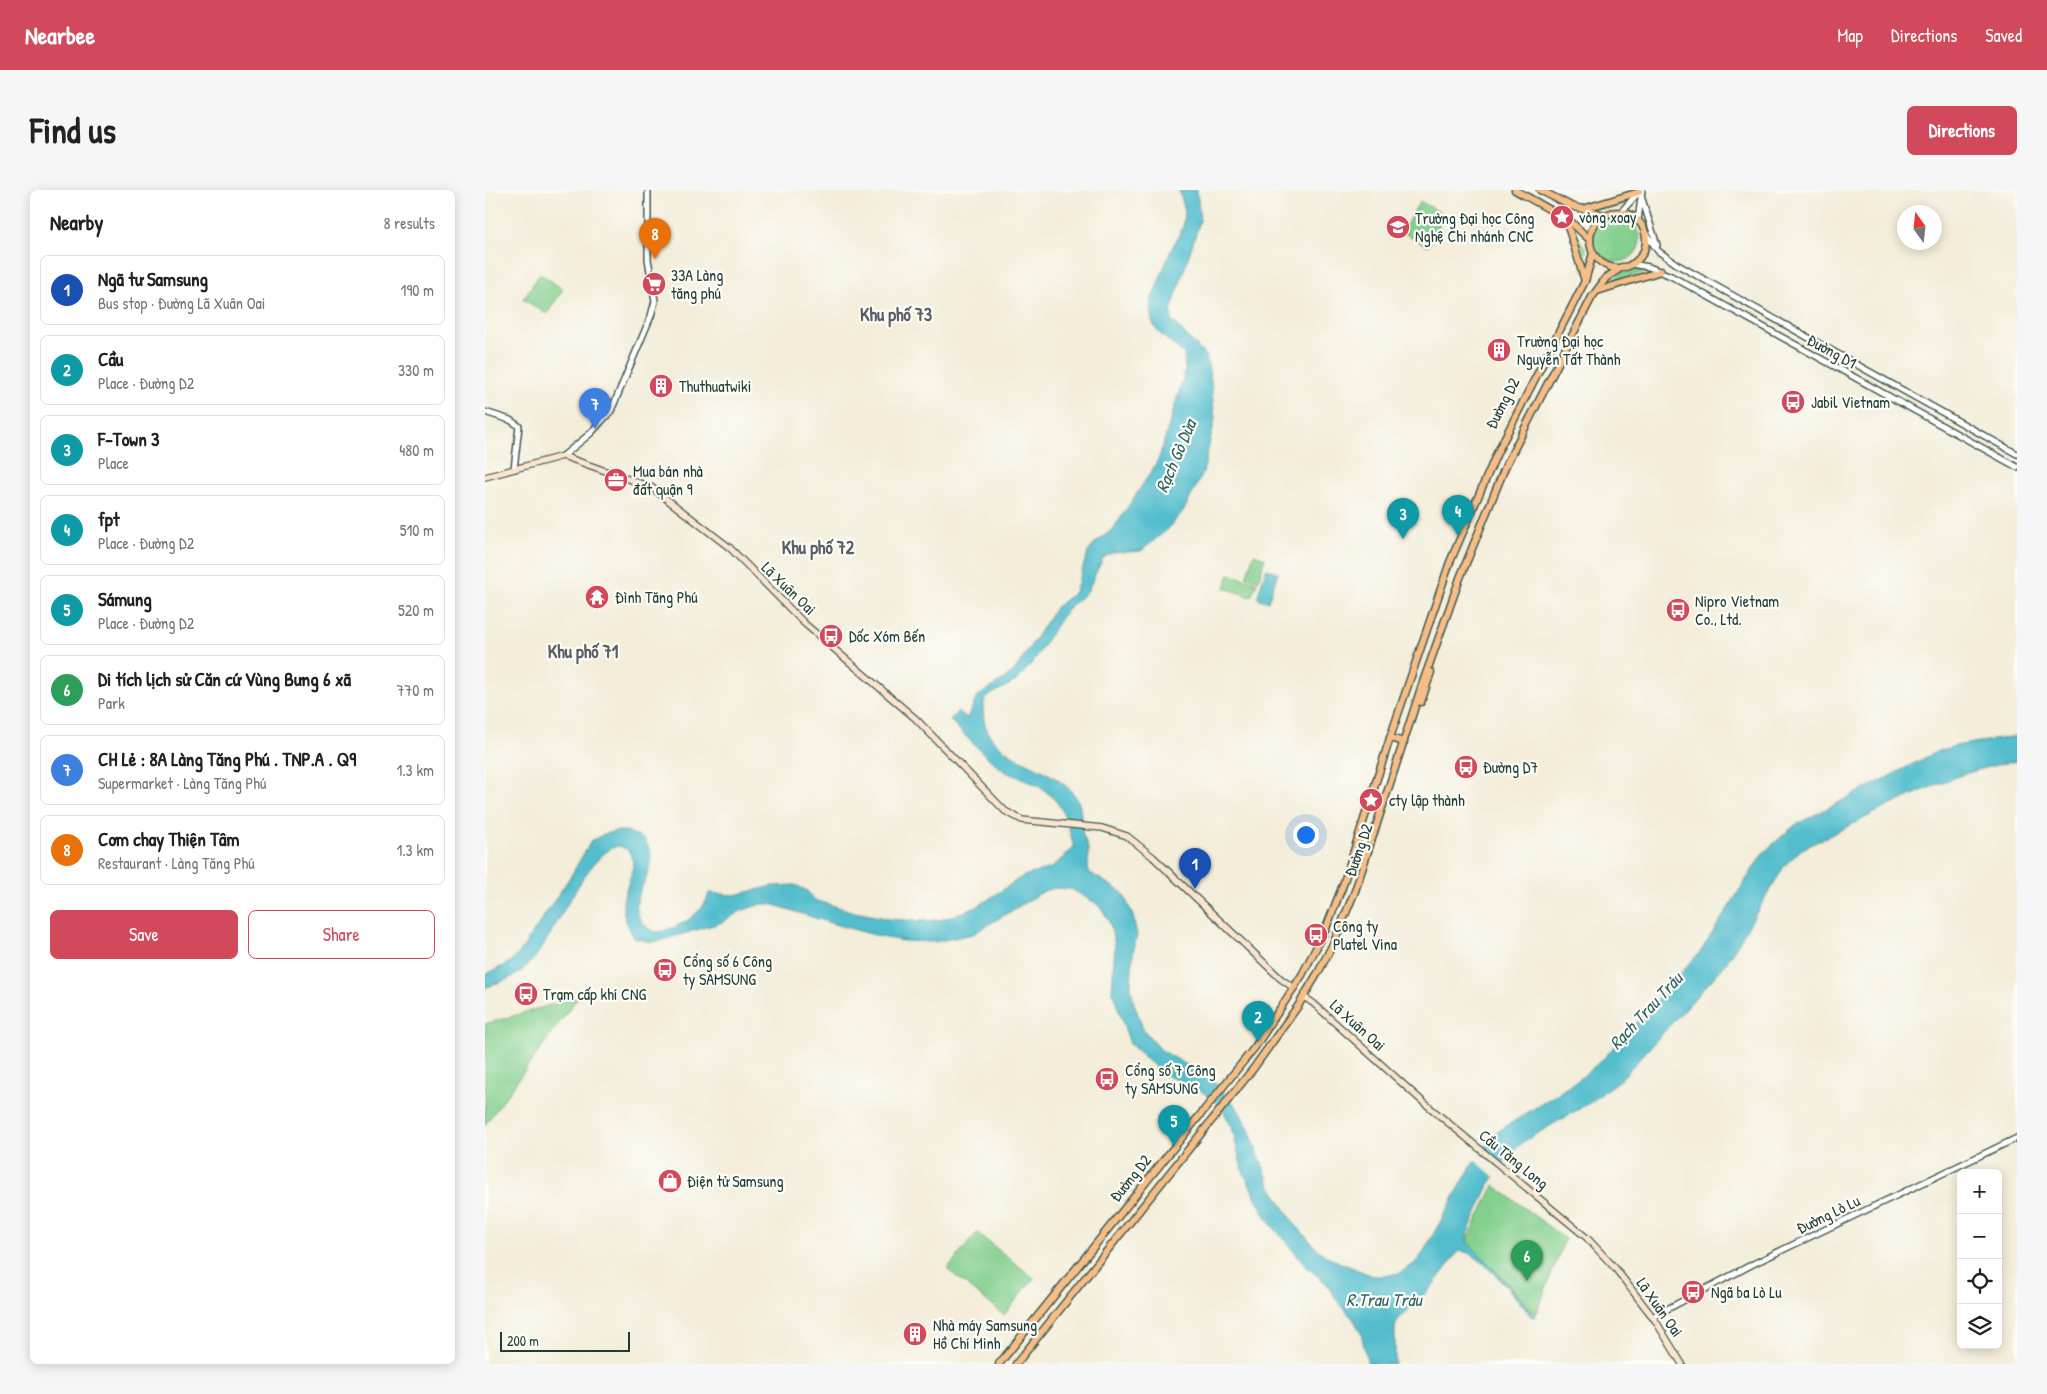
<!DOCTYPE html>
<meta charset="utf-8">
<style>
body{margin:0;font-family:"Patrick Hand",sans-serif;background:#f6f6f6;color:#222}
.controls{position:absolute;right:15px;bottom:15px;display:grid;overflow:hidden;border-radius:8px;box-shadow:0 2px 12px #0003}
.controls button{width:45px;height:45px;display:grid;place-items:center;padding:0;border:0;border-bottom:1px solid #e0e0e0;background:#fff;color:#222;font:25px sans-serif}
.compass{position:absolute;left:1412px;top:15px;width:45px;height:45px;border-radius:50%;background:#fff;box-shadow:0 2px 12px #0003;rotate:345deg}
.scale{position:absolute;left:15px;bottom:12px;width:130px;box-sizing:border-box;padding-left:5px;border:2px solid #1f3d34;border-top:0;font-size:14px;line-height:18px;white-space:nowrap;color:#1f3d34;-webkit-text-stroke:4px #fdfcf7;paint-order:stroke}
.you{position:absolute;left:820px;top:644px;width:18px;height:18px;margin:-12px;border:4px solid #fff;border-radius:50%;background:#1a73e8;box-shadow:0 0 0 8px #1a73e833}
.badge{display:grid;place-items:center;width:32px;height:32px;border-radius:50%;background:#d1495b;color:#fff;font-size:16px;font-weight:700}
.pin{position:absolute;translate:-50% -41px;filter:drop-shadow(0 1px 2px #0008)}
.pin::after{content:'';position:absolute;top:26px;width:18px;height:15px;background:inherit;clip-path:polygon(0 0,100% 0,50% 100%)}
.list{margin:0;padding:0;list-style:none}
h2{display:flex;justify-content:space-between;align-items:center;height:65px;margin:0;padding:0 20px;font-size:21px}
h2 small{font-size:16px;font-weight:400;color:#767676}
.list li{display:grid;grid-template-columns:32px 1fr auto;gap:15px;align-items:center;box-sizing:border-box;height:70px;margin:0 10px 10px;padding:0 10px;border:1px solid #e0e0e0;border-radius:8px}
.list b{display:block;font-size:19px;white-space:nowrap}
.list p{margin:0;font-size:16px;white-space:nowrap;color:#767676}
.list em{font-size:16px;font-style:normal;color:#767676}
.actions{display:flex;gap:10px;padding:15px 20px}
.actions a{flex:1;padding:11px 0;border:1px solid #d1495b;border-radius:8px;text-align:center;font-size:18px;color:#d1495b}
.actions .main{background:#d1495b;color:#fff}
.icon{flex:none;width:28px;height:28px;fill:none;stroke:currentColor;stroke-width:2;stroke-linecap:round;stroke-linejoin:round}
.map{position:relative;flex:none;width:1532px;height:1174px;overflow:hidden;border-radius:8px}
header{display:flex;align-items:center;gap:30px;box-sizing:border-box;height:70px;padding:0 25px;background:#d1495b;color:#fff}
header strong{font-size:24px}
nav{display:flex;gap:28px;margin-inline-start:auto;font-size:18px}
.intro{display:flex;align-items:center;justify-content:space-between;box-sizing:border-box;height:120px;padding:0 30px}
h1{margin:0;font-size:35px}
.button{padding:12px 22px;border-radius:8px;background:#d1495b;color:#fff;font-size:18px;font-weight:700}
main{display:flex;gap:30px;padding:0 30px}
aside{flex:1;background:#fff;border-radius:8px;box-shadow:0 2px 12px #0003}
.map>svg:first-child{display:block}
.green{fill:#83cf8d;stroke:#518660}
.water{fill:#52bdcd;stroke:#387d80}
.pier{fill:#f3edd9}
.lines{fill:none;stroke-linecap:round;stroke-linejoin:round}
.stream{stroke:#52bdcd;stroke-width:1}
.tertiary-casing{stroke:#3f574d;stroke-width:8}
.secondary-casing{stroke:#3f574d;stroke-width:8}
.primary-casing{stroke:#3f574d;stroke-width:9}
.tertiary{stroke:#fff;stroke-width:5}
.secondary{stroke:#fbe5cf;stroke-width:5.5}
.primary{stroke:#f6be86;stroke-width:6}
.labels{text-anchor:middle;stroke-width:4.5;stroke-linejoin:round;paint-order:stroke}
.poi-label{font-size:16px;fill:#1f3d34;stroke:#fdfcf7;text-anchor:start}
.street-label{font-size:16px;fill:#1f3d34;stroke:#fdfcf7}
.neighbourhood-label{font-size:18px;font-weight:bold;fill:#5b5f65;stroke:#fdfcf7}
.water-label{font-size:18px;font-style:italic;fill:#2e6362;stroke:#fdfcf7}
</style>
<header>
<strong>Nearbee</strong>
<nav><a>Map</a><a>Directions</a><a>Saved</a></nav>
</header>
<div class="intro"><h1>Find us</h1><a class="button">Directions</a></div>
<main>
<aside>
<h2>Nearby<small>8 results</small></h2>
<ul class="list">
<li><span class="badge" style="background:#1a4fb4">1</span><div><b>Ngã tư Samsung</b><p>Bus stop · Đường Lã Xuân Oai</p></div><em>190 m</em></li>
<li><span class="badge" style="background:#0f9aa8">2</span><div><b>Cầu</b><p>Place · Đường D2</p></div><em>330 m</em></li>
<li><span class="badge" style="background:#0f9aa8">3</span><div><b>F-Town 3</b><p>Place</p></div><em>480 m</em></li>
<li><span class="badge" style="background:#0f9aa8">4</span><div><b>fpt</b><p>Place · Đường D2</p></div><em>510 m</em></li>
<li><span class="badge" style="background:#0f9aa8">5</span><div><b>Sámung</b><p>Place · Đường D2</p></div><em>520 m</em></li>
<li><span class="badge" style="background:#2e9e5b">6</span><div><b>Di tích lịch sử Căn cứ Vùng Bưng 6 xã</b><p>Park</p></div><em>770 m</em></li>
<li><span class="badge" style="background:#3f7fe0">7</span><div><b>CH Lẻ : 8A Làng Tăng Phú . TNP.A . Q9</b><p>Supermarket · Làng Tăng Phú</p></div><em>1.3 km</em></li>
<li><span class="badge" style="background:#e8710a">8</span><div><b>Cơm chay Thiện Tâm</b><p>Restaurant · Làng Tăng Phú</p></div><em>1.3 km</em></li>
</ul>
<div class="actions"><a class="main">Save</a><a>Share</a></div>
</aside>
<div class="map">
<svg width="1532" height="1174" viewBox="0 0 1532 1174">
<rect width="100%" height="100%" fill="#fdfcf7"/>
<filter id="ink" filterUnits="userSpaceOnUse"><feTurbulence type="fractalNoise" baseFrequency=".02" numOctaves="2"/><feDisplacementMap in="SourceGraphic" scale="10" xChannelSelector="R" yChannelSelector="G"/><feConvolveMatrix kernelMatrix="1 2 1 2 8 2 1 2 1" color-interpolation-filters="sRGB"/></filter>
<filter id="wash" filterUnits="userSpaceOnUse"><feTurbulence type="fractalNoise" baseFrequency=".0096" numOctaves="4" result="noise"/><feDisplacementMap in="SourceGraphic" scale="20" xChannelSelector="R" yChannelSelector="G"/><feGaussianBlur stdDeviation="1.12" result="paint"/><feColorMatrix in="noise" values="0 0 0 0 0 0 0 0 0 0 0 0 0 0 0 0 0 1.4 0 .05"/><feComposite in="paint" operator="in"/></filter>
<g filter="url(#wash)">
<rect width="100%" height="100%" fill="#f3edd9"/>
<!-- green -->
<g class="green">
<path d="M1148,6c-10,12 -23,16 -39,12z"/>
<polygon points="935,11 960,25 943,56 917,42"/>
<circle cx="1132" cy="49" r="23"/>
<polygon points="1088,41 1101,58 1099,81"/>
<polygon points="1148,79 1163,82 1125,93 1137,82"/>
<polygon points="55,84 78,99 62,124 38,109"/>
<polygon points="769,364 780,368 773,391 761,387"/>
<polygon points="744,384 772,393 766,407 740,398"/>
<polygon points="93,807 0,935 0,834"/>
<polygon points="1009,995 1080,1049 1051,1124 982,1051"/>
<polygon points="492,1043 549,1088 519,1125 462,1079"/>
</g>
<!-- water -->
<g class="water">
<path d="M694,0h18l3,31 -29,90 1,9 7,8 27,28 4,18 5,45 -12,54 -19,37 -16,19 -27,22 -29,2 -9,5 -16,34 -21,18 -33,52 -17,19 -31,17c-14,63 64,60 91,99 7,11 4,23 6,34 1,6 5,12 6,18 1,8 -1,16 1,23l34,21 10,23 4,19 -4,18 -2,33 2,14 10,29 18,21 52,30 23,26 12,21 22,58 24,38 24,27 11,8 44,18h10l17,-3 14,-9 7,-8 51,-91 22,-31 83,-53 25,-21 99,-109 62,-98 32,-28 143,-74 17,-5 62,-10v25c-70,10 -151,58 -215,88l-17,16 -60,100 -103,113 -31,24 -65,38 -16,14 -20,29 -23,52v6l69,75 -4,1c-13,-15 -53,-68 -73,-66l-29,38 -32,31 -3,7v37h-27l-7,-31 -7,-13 -15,-17 -12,-19 -19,-16 -39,-46 -10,-18 -17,-35 -10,-42 -11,-20 -22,-18 -36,-15 -33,-30 -18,-54 3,-45 -5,-21 -6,-12 -7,-8 -26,-15 -15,-1 -10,2 -73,44 -39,8 -30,-1 -18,-3 -49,-13 -66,-21h-10l-20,7 -21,12 -61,18 -8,1 -17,-4c-5,-11 -11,-20 -11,-33 0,-20 19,-37 4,-56l-9,-3c-34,8 -64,96 -92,121 -11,11 -27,15 -41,21v-13l27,-14 8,-9 52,-78 19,-33 13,-7 12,-3h11l18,9c3,7 7,14 6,22 -3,22 -24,37 -9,60 4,5 9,9 16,10 19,-3 46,-18 51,-39l26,2 38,-9 22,-1 11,5 9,10 40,12 35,7 31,2 19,-1 37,-13 46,-31 28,-8 23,-20c-8,-33 -13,-52 -46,-67 -9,-5 -20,-6 -28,-13 -18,-15 -34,-31 -50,-48l8,-9 9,7 10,-21 36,-24 42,-65 20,-16 13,-40 7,-9 18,-14 40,-60 6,-11 26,-86 -1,-18c-18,-18 -37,-21 -33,-53l20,-51 12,-23 2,-16z"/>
<polygon points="781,379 793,382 783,412 772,408"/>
</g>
<!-- pier -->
<polygon class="pier" points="993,961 1017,980 1011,988 988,969"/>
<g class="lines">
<!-- stream -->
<polyline class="stream" points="500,508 524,494"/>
</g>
</g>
<g filter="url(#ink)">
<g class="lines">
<!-- tertiary casing -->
<g class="tertiary-casing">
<g id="tertiary">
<polyline points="1156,6 1172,55"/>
<polyline points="1136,22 1154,2"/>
<polyline points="1153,30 1157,0"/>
<polyline points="1159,41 1173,61 1193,75 1532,264"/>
<polyline points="1146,74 1164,77 1186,86 1532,277"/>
<polyline points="0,222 25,230 34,236 29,279"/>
<polyline points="78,266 106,243 126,221 166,126 170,111 163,69 163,0"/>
<polyline points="1167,1127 1270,1073 1532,948"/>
</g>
</g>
<!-- secondary casing -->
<g class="secondary-casing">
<g id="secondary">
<polyline points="0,287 78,266 166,297 245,358 320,434 431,529 520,621 537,630 617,638 642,646 668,667 796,789 809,798"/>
<polyline points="819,807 828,813 937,911 1102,1048 1130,1078 1170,1130 1197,1174"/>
</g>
</g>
<!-- primary casing -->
<g class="primary-casing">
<g id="primary">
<polyline points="1030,0 1085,31 1105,50"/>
<polyline points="1055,0 1086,16 1120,25"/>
<polyline points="1098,19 1154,2"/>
<circle cx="1133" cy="50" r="28"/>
<polyline points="1082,33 1100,91"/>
<polyline points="1112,101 1176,81"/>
<polyline points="936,512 946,482"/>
<polyline points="905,548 919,552"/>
<polyline points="514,1174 770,857 817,785 840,741 858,695 905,548 965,372 1012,263 1100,91 1108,63"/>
<polyline points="531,1174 768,879 813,816 834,781 849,752 870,701 937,495 975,388 1021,275 1107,107 1121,88 1137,77"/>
</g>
</g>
<!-- tertiary -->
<use href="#tertiary" class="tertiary"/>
<!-- secondary -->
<use href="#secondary" class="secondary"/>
<!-- primary -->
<use href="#primary" class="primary"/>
</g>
</g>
<!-- icons -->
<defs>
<g id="sight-disc" transform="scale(1.25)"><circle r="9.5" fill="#d1495b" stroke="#fdfcf7"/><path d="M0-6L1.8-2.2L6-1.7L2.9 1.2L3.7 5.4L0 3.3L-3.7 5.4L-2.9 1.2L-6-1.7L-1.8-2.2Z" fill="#fff"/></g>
<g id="university-disc" transform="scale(1.25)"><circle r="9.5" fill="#d1495b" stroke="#fdfcf7"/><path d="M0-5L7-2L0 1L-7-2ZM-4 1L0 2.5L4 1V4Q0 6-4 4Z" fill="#fff"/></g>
<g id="supermarket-disc" transform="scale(1.25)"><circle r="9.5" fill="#d1495b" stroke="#fdfcf7"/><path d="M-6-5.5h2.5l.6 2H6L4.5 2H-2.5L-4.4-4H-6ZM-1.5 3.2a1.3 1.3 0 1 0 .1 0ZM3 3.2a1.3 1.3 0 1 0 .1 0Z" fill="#fff"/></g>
<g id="building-disc" transform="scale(1.25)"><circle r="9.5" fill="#d1495b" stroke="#fdfcf7"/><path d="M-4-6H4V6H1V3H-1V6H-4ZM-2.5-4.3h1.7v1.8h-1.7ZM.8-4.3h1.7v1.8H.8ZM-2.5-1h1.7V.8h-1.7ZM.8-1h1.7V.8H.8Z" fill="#fff"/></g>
<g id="bus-disc" transform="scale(1.25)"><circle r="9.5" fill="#d1495b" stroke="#fdfcf7"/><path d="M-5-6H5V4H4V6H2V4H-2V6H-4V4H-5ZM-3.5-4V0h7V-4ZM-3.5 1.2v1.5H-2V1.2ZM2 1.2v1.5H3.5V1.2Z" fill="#fff"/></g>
<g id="office-disc" transform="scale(1.25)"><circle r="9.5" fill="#d1495b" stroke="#fdfcf7"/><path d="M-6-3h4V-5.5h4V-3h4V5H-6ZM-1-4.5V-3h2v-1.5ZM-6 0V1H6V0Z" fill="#fff"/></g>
<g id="temple-disc" transform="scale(1.25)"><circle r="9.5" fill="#d1495b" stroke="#fdfcf7"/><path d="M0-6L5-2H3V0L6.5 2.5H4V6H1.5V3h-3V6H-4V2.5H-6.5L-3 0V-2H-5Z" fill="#fff"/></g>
<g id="shop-disc" transform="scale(1.25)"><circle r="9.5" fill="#d1495b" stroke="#fdfcf7"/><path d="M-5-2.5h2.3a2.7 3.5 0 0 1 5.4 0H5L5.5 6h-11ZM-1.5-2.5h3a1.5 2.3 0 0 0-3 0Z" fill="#fff"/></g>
</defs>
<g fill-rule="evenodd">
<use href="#sight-disc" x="1077" y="27"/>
<use href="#university-disc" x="913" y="37"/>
<use href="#supermarket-disc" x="169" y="94"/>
<use href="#building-disc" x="1014" y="160"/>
<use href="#building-disc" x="176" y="196"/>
<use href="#bus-disc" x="1308" y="212"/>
<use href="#office-disc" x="131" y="290"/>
<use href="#temple-disc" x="112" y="407"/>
<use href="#bus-disc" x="1193" y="420"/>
<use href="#bus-disc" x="346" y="446"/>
<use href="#bus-disc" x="981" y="577"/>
<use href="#sight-disc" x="886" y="610"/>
<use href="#bus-disc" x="831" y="745"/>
<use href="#bus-disc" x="180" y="780"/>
<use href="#bus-disc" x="41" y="804"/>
<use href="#bus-disc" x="622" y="889"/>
<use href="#shop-disc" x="185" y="991"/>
<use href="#bus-disc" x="1208" y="1102"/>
<use href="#building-disc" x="430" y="1144"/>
</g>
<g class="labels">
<!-- poi labels -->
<g class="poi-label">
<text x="1094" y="33">vòng xoay</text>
<text x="930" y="34">Trường Đại học Công<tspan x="930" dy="18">Nghệ Chi nhánh CNC</tspan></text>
<text x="186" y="91">33A Làng<tspan x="186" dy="18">tăng phú</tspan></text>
<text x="1032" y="157">Trường Đại học<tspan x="1032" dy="18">Nguyễn Tất Thành</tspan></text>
<text x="194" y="202">Thuthuatwiki</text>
<text x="1326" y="218">Jabil Vietnam</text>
<text x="148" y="287">Mua bán nhà<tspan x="148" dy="18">đất quận 9</tspan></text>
<text x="130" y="413">Đình Tăng Phú</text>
<text x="1210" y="417">Nipro Vietnam<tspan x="1210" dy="18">Co., Ltd.</tspan></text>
<text x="364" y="452">Dốc Xóm Bến</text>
<text x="998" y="583">Đường D7</text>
<text x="904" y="616">cty lập thành</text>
<text x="848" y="742">Công ty<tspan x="848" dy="18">Platel Vina</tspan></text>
<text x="198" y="777">Cổng số 6 Công<tspan x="198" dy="18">ty SAMSUNG</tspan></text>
<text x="58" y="810">Trạm cấp khí CNG</text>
<text x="640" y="886">Cổng số 7 Công<tspan x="640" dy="18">ty SAMSUNG</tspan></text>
<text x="202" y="997">Điện tử Samsung</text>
<text x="1226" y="1108">Ngã ba Lò Lu</text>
<text x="448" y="1141">Nhà máy Samsung<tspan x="448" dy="18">Hồ Chí Minh</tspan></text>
</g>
<!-- street labels -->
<g class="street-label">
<text transform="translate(1347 161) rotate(29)" y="6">Đường D1</text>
<text transform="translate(1017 213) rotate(-63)" y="6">Đường D2</text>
<text transform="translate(304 398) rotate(44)" y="6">Lã Xuân Oai</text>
<text transform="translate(873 660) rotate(-71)" y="6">Đường D2</text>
<text transform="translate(873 835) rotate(42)" y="6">Lã Xuân Oai</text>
<text transform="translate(1029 969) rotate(39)" y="6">Cầu Tăng Long</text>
<text transform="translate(645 988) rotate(-51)" y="6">Đường D2</text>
<text transform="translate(1343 1024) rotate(-26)" y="6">Đường Lò Lu</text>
<text transform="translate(1175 1117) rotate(55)" y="6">Lã Xuân Oai</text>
</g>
<!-- neighbourhood labels -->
<g class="neighbourhood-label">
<text x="411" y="131">Khu phố 73</text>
<text x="333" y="364">Khu phố 72</text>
<text x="98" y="468">Khu phố 71</text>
</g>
<!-- water labels -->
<g class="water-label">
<text transform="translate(691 266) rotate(-67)" y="6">Rạch Gò Dừa</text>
<text transform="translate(1161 821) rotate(-47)" y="6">Rạch Trau Trảu</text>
<text x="899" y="1116">R.Trau Trảu</text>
</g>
</g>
</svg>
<div class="controls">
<button>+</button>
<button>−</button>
<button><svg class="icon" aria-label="locate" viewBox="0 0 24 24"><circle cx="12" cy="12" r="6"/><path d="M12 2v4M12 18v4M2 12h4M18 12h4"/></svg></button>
<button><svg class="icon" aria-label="layers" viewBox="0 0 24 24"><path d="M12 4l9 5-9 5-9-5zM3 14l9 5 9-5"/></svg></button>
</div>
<svg class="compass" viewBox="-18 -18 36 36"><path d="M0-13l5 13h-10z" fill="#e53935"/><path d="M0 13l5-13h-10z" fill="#767676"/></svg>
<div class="scale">200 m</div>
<div class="you"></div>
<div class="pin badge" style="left:710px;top:699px;background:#1a4fb4">1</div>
<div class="pin badge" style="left:773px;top:852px;background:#0f9aa8">2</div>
<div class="pin badge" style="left:918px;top:349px;background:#0f9aa8">3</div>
<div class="pin badge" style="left:973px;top:346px;background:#0f9aa8">4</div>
<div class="pin badge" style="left:689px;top:956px;background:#0f9aa8">5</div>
<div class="pin badge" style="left:1042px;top:1091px;background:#2e9e5b">6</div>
<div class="pin badge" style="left:110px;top:239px;background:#3f7fe0">7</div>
<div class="pin badge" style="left:170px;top:69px;background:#e8710a">8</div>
</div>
</main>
